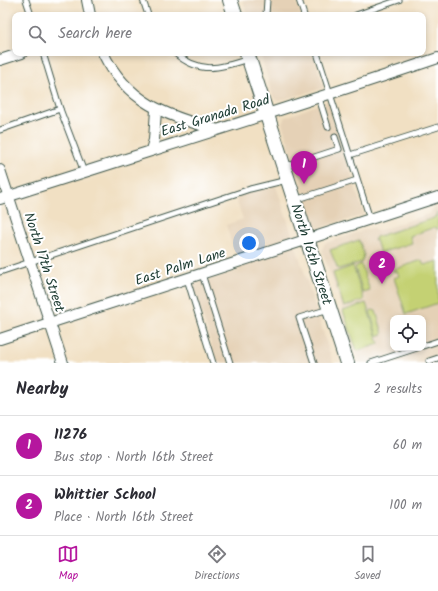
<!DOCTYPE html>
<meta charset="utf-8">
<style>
body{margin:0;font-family:Kalam,sans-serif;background:#f2f2f3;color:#2b2b33}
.controls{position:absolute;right:12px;bottom:12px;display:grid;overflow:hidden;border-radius:8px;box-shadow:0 2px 6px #0003}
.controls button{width:36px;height:36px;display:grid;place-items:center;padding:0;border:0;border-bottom:1px solid #e1e1e2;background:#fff;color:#2b2b33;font:20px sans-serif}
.you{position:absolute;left:249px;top:243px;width:14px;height:14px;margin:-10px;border:3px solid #fff;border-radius:50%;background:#1a73e8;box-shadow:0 0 0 6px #1a73e833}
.badge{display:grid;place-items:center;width:26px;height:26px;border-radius:50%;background:#b5179e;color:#fff;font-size:13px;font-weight:700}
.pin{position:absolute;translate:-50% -33px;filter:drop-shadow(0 1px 2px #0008)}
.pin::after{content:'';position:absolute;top:21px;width:14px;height:12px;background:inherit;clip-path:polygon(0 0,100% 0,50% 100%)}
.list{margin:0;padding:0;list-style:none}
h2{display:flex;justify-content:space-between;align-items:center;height:52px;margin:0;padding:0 16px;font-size:17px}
h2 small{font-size:13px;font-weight:400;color:#7c7c81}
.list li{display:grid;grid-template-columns:26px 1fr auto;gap:12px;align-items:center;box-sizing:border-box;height:60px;padding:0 16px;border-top:1px solid #e1e1e2}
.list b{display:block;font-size:15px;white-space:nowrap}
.list p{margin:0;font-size:13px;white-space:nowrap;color:#7c7c81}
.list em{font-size:13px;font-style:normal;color:#7c7c81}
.icon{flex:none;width:22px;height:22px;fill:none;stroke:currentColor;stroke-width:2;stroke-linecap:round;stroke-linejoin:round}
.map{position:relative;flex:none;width:438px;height:363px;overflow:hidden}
.search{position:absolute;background:#fff;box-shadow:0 2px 6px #0003;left:12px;right:12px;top:12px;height:44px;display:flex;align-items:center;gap:10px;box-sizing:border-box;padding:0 14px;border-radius:8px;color:#7c7c81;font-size:15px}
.sheet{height:172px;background:#fff}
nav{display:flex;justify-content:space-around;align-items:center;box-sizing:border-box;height:56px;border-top:1px solid #e1e1e2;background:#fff;font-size:11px;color:#7c7c81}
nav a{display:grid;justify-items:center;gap:2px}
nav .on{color:#b5179e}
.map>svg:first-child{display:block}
.built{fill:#e5d1b6;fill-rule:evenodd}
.green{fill:#c4d173;stroke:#728754}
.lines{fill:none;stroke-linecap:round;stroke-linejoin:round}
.service-casing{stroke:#3e5549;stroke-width:7}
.minor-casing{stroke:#3e5549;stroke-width:12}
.secondary-casing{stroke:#3e5549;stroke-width:16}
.service{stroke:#fff;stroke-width:5}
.minor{stroke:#fff;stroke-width:10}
.secondary{stroke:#fff;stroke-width:14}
.labels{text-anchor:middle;stroke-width:4;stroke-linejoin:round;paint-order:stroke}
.street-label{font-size:14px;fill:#1f3d34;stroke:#fff}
</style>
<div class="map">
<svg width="438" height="363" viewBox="0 0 438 363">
<rect width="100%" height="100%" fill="#fff"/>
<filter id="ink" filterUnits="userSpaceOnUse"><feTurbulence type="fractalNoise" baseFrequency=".025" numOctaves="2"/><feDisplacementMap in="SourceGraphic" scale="8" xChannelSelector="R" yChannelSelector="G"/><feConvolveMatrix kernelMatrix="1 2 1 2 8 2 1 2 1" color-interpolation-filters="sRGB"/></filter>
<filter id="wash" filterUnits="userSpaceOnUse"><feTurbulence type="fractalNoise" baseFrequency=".012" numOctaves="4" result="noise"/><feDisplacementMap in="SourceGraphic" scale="16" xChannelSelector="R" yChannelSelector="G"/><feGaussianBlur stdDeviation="0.9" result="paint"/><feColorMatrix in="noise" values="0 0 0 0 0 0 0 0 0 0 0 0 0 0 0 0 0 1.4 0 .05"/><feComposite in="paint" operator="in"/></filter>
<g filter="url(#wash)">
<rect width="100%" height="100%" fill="#f1e0c3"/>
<!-- built -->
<g class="built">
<polygon points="243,0 296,0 301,15 247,15"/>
<polygon points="260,53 313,53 324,88 278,101 273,96"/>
<polygon points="328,101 364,215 319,228 313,223 282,123 286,117"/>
<polygon points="274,180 291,231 333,363 217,363 193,285 240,270 226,225 243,219 234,194"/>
<path d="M438,207v156h-77l-39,-113 3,-7 46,-15 6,3 52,-17 3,-5zM393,318h30v30h-30z"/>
</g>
<!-- green -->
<g class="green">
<polygon points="438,212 438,230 435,227 410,236 412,243 380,253 376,240 374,241 376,237 434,218"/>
<polygon points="359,240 364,254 362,262 338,269 330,250"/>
<polygon points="422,260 424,265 438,261 438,303 406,314 394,278 399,276 397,271 394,272 393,270"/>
<polygon points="361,264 370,291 363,293 355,267"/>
<polygon points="353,266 364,300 344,307 333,273"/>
<polygon points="366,303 379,344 357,351 343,311"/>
<polygon points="373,310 376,311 383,334 377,336 370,311"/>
</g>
</g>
<g filter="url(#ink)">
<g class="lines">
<!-- service casing -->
<g class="service-casing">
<g id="service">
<polyline points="26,0 31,15"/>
<polyline points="143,0 148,15"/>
<polyline points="299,0 304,15"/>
<polyline points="266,15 267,0"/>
<polyline points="356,15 399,0"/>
<polyline points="43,53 60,109 84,172"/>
<path d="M175,53c24,21 44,16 73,6"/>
<polyline points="317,53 370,219"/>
<polyline points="319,98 328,127"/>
<polyline points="0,130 60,109"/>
<polyline points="350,155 438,127"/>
<polyline points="284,167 339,149 335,137"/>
<polyline points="295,200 357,180"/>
<polyline points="0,272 250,189 287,180"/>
<polyline points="202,274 230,363"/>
<polyline points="187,279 213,363"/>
<polyline points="423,346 438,341"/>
<polyline points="429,361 438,358"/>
<polyline points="314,363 299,318 329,309"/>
<polyline points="371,363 417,348"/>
</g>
</g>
<!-- minor casing -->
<g class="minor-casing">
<g id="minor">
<polyline points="87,0 90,15"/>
<path d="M103,53c24,49 63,63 112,76"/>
<polyline points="0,60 22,53"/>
<polyline points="151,150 154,140 156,110"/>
<polyline points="0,170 63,363"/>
<path d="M0,199c146,-47 293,-92 438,-141"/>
<polyline points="0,339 438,197"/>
</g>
</g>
<!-- secondary casing -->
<g class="secondary-casing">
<g id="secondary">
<polyline points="230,0 235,15"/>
<polyline points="247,53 347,363"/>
</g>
</g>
<!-- service -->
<use href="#service" class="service"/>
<!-- minor -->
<use href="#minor" class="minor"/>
<!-- secondary -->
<use href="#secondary" class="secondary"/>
</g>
</g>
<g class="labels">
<!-- street labels -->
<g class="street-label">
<text transform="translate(215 115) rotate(-17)" y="5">East Granada Road</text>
<text transform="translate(312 254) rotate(72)" y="5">North 16th Street</text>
<text transform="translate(45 262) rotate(72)" y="5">North 17th Street</text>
<text transform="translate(180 266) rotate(-18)" y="5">East Palm Lane</text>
</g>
</g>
</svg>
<div class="controls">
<button><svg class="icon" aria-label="locate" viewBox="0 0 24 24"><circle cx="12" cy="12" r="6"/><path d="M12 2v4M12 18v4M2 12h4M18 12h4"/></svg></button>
</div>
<div class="you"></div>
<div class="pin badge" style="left:304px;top:184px">1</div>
<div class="pin badge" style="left:382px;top:284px">2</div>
<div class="search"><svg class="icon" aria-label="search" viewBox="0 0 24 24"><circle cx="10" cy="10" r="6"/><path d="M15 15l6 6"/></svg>Search here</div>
</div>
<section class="sheet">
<h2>Nearby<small>2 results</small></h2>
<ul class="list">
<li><span class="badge">1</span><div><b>11276</b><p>Bus stop · North 16th Street</p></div><em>60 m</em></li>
<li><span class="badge">2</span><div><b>Whittier School</b><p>Place · North 16th Street</p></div><em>100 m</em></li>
</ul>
</section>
<nav>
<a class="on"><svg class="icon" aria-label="map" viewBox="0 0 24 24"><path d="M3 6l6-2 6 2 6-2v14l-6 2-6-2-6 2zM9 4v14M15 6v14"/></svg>Map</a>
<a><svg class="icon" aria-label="directions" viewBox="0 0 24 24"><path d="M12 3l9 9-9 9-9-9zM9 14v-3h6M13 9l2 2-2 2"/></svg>Directions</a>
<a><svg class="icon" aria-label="saved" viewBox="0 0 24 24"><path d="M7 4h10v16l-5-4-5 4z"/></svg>Saved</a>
</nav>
